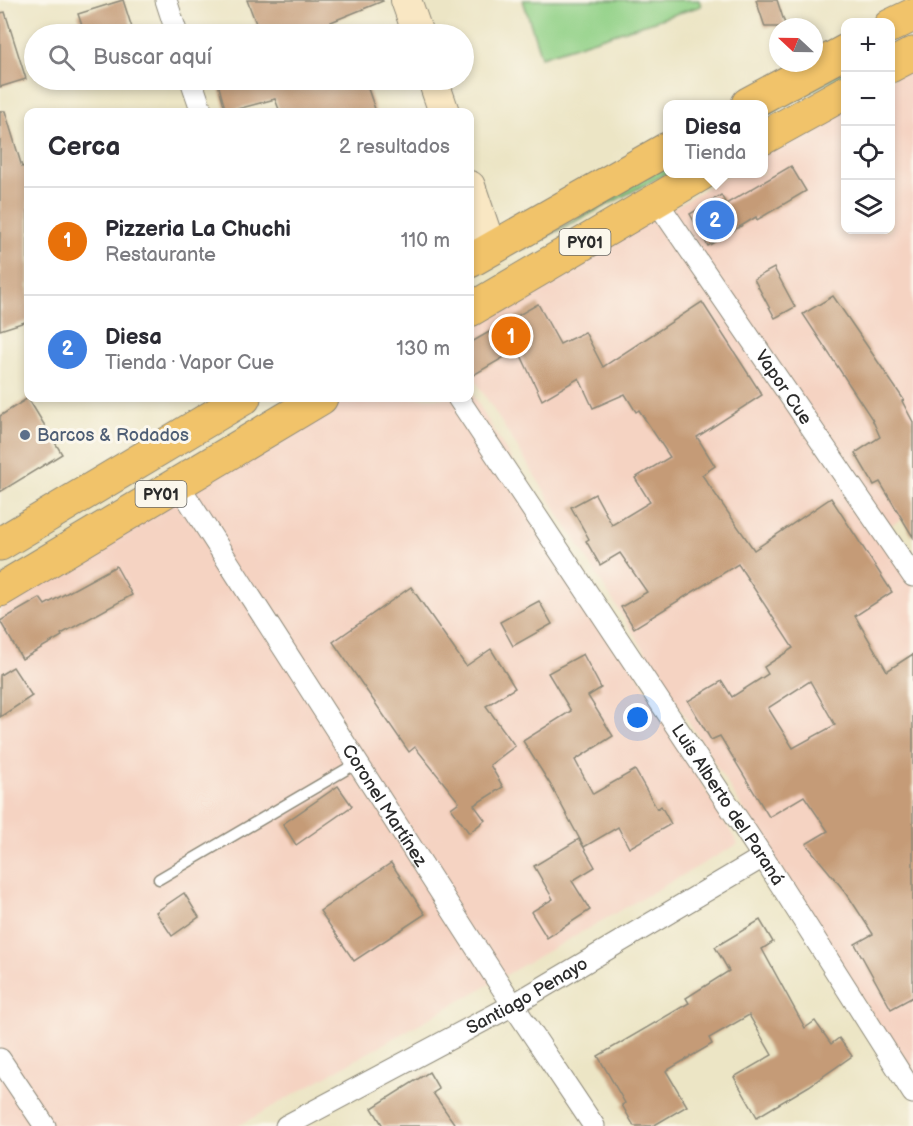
<!DOCTYPE html>
<html lang="es">
<meta charset="utf-8">
<style>
body{margin:0;font-family:"Balsamiq Sans",sans-serif;background:#f7f7f7;color:#2b2b33}
.controls{position:absolute;right:18px;top:18px;display:grid;overflow:hidden;border-radius:12px;box-shadow:0 3px 9px #0003}
.controls button{width:54px;height:54px;display:grid;place-items:center;padding:0;border:0;border-bottom:2px solid #e1e1e2;background:#fff;color:#2b2b33;font:30px sans-serif}
.compass{position:absolute;left:769px;top:18px;width:54px;height:54px;border-radius:50%;background:#fff;box-shadow:0 3px 9px #0003;rotate:292deg}
.you{position:absolute;left:638px;top:718px;width:21px;height:21px;margin:-15px;border:4px solid #fff;border-radius:50%;background:#1a73e8;box-shadow:0 0 0 9px #1a73e833}
.badge{display:grid;place-items:center;width:39px;height:39px;border-radius:50%;background:#c8321e;color:#fff;font-size:20px;font-weight:700}
.pin{position:absolute;translate:-50% -50%;border:3px solid #fff;box-shadow:0 2px 6px #0006}
.popup{position:absolute;left:663px;top:100px;width:105px;height:78px;box-sizing:border-box;display:grid;place-content:center;border-radius:12px;background:#fff;filter:drop-shadow(0 2px 4px #0005);font-size:20px;white-space:nowrap;color:#7c7c81}
.popup b{font-size:22px;color:#2b2b33}
.popup::after{content:'';position:absolute;left:50%;top:100%;margin-left:-12px;border:12px solid transparent;border-top-color:#fff}
.list{margin:0;padding:0;list-style:none}
h2{display:flex;justify-content:space-between;align-items:center;height:78px;margin:0;padding:0 24px;font-size:26px}
h2 small{font-size:20px;font-weight:400;color:#7c7c81}
.list li{display:grid;grid-template-columns:39px 1fr auto;gap:18px;align-items:center;box-sizing:border-box;height:108px;padding:0 24px;border-top:2px solid #e1e1e2}
.list b{display:block;font-size:22px;white-space:nowrap}
.list p{margin:0;font-size:20px;white-space:nowrap;color:#7c7c81}
.list em{font-size:20px;font-style:normal;color:#7c7c81}
.icon{flex:none;width:33px;height:33px;fill:none;stroke:currentColor;stroke-width:2;stroke-linecap:round;stroke-linejoin:round}
.map{position:relative;flex:none;width:913px;height:1126px;overflow:hidden}
.search{position:absolute;background:#fff;box-shadow:0 3px 9px #0003;left:24px;top:24px;width:450px;height:66px;display:flex;align-items:center;gap:15px;box-sizing:border-box;padding:0 21px;border-radius:33px;color:#7c7c81;font-size:22px}
.panel{position:absolute;background:#fff;box-shadow:0 3px 9px #0003;left:24px;top:108px;width:450px;height:294px;border-radius:12px}
.map>svg:first-child{display:block}
.built{fill:#f5d3c2}
.green{fill:#92d187;stroke:#5e7e59;stroke-width:1.5}
.building{fill:#c59b77;fill-rule:evenodd}
.lines{fill:none;stroke-linecap:round;stroke-linejoin:round}
.lane-casing{stroke:#8c8878;stroke-width:13}
.street-casing{stroke:#8c8878;stroke-width:23}
.secondary-casing{stroke:#8c8878;stroke-width:32}
.highway-casing{stroke:#8c8878;stroke-width:35}
.lane{stroke:#fff;stroke-width:10}
.street{stroke:#fff;stroke-width:21}
.secondary{stroke:#f9e7c3;stroke-width:30}
.highway{stroke:#f1c36a;stroke-width:33}
.service-dot{fill:#5c6f8a;stroke:#fbf7ec;stroke-width:2}
.labels{text-anchor:middle;stroke-width:6;stroke-linejoin:round;paint-order:stroke}
.shield{fill:#fbf7ec;stroke:#696865;stroke-width:1.5}
.shield-label{font-size:16px;font-weight:bold;fill:#2b2b2b}
.street-label{font-size:18px;fill:#2b2b2b;stroke:#fbf7ec}
.service-label{font-size:18px;fill:#4e5e75;stroke:#fbf7ec;text-anchor:start}
</style>
<div class="map">
<svg width="913" height="1126" viewBox="0 0 913 1126">
<rect width="100%" height="100%" fill="#fbf7ec"/>
<filter id="ink" filterUnits="userSpaceOnUse"><feTurbulence type="fractalNoise" baseFrequency=".0167" numOctaves="2"/><feDisplacementMap in="SourceGraphic" scale="12" xChannelSelector="R" yChannelSelector="G"/><feConvolveMatrix kernelMatrix="1 2 1 2 8 2 1 2 1" color-interpolation-filters="sRGB"/></filter>
<filter id="wash" filterUnits="userSpaceOnUse"><feTurbulence type="fractalNoise" baseFrequency=".008" numOctaves="4" result="noise"/><feDisplacementMap in="SourceGraphic" scale="24" xChannelSelector="R" yChannelSelector="G"/><feGaussianBlur stdDeviation="1.35" result="paint"/><feColorMatrix in="noise" values="0 0 0 0 0 0 0 0 0 0 0 0 0 0 0 0 0 1.4 0 .05"/><feComposite in="paint" operator="in"/></filter>
<g filter="url(#wash)">
<rect width="100%" height="100%" fill="#ece5c5"/>
<!-- built -->
<g class="built">
<polygon points="913,66 913,514 880,530 913,580 913,1081 470,372 470,327 730,174 763,174 763,154 845,105 846,230 890,230 891,79"/>
<polygon points="470,390 738,844 238,1126 0,1126 0,604 347,398 470,398"/>
</g>
<!-- green -->
<g class="green">
<polygon points="523,0 699,0 701,6 541,57"/>
<polygon points="845,70 845,74 763,118 763,113"/>
<polygon points="667,165 667,173 524,249"/>
</g>
<g id="blocks">
<!-- building -->
<g class="building">
<polygon points="123,0 134,34 85,34 78,14"/>
<polygon points="247,0 382,0 383,1 331,22 336,34 260,34"/>
<polygon points="756,0 777,0 786,27 765,27"/>
<polygon points="5,12 26,79 0,87 0,13"/>
<polygon points="217,80 365,80 376,112 280,112 275,99 226,112"/>
<polygon points="0,111 5,111 22,167 28,165 28,321 0,330"/>
<polygon points="791,166 806,191 757,220 756,217 708,246 690,214 721,195 726,204"/>
<polygon points="774,268 795,307 775,318 754,279"/>
<polygon points="833,296 904,400 902,401 913,422 913,537 880,482 874,485 855,453 880,437 872,419 803,314"/>
<path d="M702,302l60,93 -65,42 18,29 -13,9 52,75 77,-52 61,94 -37,24 32,55 26,-17v343l-22,12 -36,-65 18,-10 -26,-40 -41,-50 22,-13 -24,-35 -35,21 -49,-81 -9,4 -23,-39 34,-20 10,16 36,-23 -4,-7 29,-19 -55,-84 -104,64 -13,-21 26,-15 -27,-39 -20,12 -14,-24 3,-2 -18,-32 24,-13 17,31 38,-23 -15,-24 35,-21 -31,-47 -3,2 -11,-18 -32,14 -14,-30 -37,22 -24,-51 -48,28v-34l68,-39 22,40 25,-12 18,35zM810,681l25,44 -42,23 -25,-40z"/>
<polygon points="28,398 62,454 0,492 0,416"/>
<polygon points="116,566 132,595 61,634 62,636 22,659 0,621 40,598 45,605"/>
<polygon points="411,587 466,666 491,649 515,688 486,706 515,746 490,765 503,787 474,805 485,820 469,833 451,808 459,802 415,747 409,752 333,642"/>
<polygon points="539,601 552,624 513,646 500,622"/>
<polygon points="583,654 601,688 588,696 613,736 575,760 593,794 635,770 657,809 661,806 671,824 629,848 618,827 584,847 550,784 523,741 571,711 548,673"/>
<polygon points="13,667 32,696 0,717 0,675"/>
<polygon points="338,786 352,806 296,845 283,824"/>
<polygon points="579,839 595,867 572,881 590,910 547,938 531,912 553,899 534,866"/>
<polygon points="391,863 425,914 354,961 320,911"/>
<polygon points="184,893 199,917 172,936 156,912"/>
<polygon points="760,920 773,942 762,949 805,1028 815,1021 831,1044 839,1038 852,1056 809,1086 757,1117 734,1077 772,1055 749,1015 709,1038 712,1044 666,1071 687,1106 653,1126 634,1126 622,1105 625,1103 598,1056 689,1003 686,998 729,971 715,947"/>
<polygon points="429,1072 439,1089 433,1093 456,1126 383,1126 372,1108"/>
</g>
</g>
</g>
<g filter="url(#ink)">
<use href="#blocks" fill-opacity="0" stroke="#8c8878" stroke-width="1.5"/>
<g class="lines">
<!-- lane casing -->
<g class="lane-casing">
<polyline id="lane" points="159,879 357,763"/>
</g>
<!-- street casing -->
<g class="street-casing">
<g id="street">
<polyline points="166,0 177,34"/>
<polyline points="191,80 202,112"/>
<path id="s1" d="M655,199l258,377"/>
<path id="s2" d="M458,398l305,459 150,236"/>
<path id="s3" d="M178,484l335,521 81,121"/>
<polyline points="0,1059 45,1126"/>
<path id="s4" d="M286,1126l227,-121 250,-148"/>
</g>
</g>
<!-- secondary casing -->
<g class="secondary-casing">
<g id="secondary">
<polyline points="406,0 418,34"/>
<polyline points="433,80 444,112"/>
<polyline points="470,186 491,248"/>
</g>
</g>
<!-- highway casing -->
<g class="highway-casing">
<g id="highway">
<polyline points="890,26 913,15"/>
<polyline points="890,66 913,54"/>
<polyline points="748,104 846,51"/>
<polyline points="763,138 846,92"/>
<polyline points="470,261 667,149"/>
<polyline points="470,310 701,174"/>
<polyline points="0,544 244,398"/>
<polyline points="0,590 321,398"/>
</g>
</g>
<!-- lane -->
<use href="#lane" class="lane"/>
<!-- street -->
<use href="#street" class="street"/>
<!-- secondary -->
<use href="#secondary" class="secondary"/>
<!-- highway -->
<use href="#highway" class="highway"/>
</g>
</g>
<!-- markers -->
<circle class="service-dot" cx="25" cy="435" r="6"/>
<g class="labels">
<!-- shield labels -->
<g class="shield">
<rect x="559.5" y="229" width="51" height="26" rx="4.5"/>
<rect x="135.5" y="481" width="51" height="26" rx="4.5"/>
</g>
<g class="shield-label">
<text x="585" y="248">PY01</text>
<text x="161" y="500">PY01</text>
</g>
<!-- street labels -->
<g class="street-label">
<text dy="6" stroke="none"><textPath href="#s1" startOffset="228">Vapor Cue</textPath></text>
<text dy="6" stroke="none"><textPath href="#s2" startOffset="488">Luis Alberto del Paraná</textPath></text>
<text dy="6" stroke="none"><textPath href="#s3" startOffset="382">Coronel Martínez</textPath></text>
<text dy="6" stroke="none"><textPath href="#s4" startOffset="274">Santiago Penayo</textPath></text>
</g>
<!-- service labels -->
<g class="service-label">
<text x="37" y="441">Barcos &amp; Rodados</text>
</g>
</g>
</svg>
<div class="controls">
<button>+</button>
<button>−</button>
<button><svg class="icon" aria-label="locate" viewBox="0 0 24 24"><circle cx="12" cy="12" r="6"/><path d="M12 2v4M12 18v4M2 12h4M18 12h4"/></svg></button>
<button><svg class="icon" aria-label="layers" viewBox="0 0 24 24"><path d="M12 4l9 5-9 5-9-5zM3 14l9 5 9-5"/></svg></button>
</div>
<svg class="compass" viewBox="-18 -18 36 36"><path d="M0-13l5 13h-10z" fill="#e53935"/><path d="M0 13l5-13h-10z" fill="#7c7c81"/></svg>
<div class="you"></div>
<div class="pin badge" style="left:511px;top:336px;background:#e8710a">1</div>
<div class="pin badge" style="left:715px;top:220px;background:#3f7fe0">2</div>
<div class="popup"><b>Diesa</b>Tienda</div>
<div class="search"><svg class="icon" aria-label="search" viewBox="0 0 24 24"><circle cx="10" cy="10" r="6"/><path d="M15 15l6 6"/></svg>Buscar aquí</div>
<section class="panel">
<h2>Cerca<small>2 resultados</small></h2>
<ul class="list">
<li><span class="badge" style="background:#e8710a">1</span><div><b>Pizzeria La Chuchi</b><p>Restaurante</p></div><em>110 m</em></li>
<li><span class="badge" style="background:#3f7fe0">2</span><div><b>Diesa</b><p>Tienda · Vapor Cue</p></div><em>130 m</em></li>
</ul>
</section>
</div>
